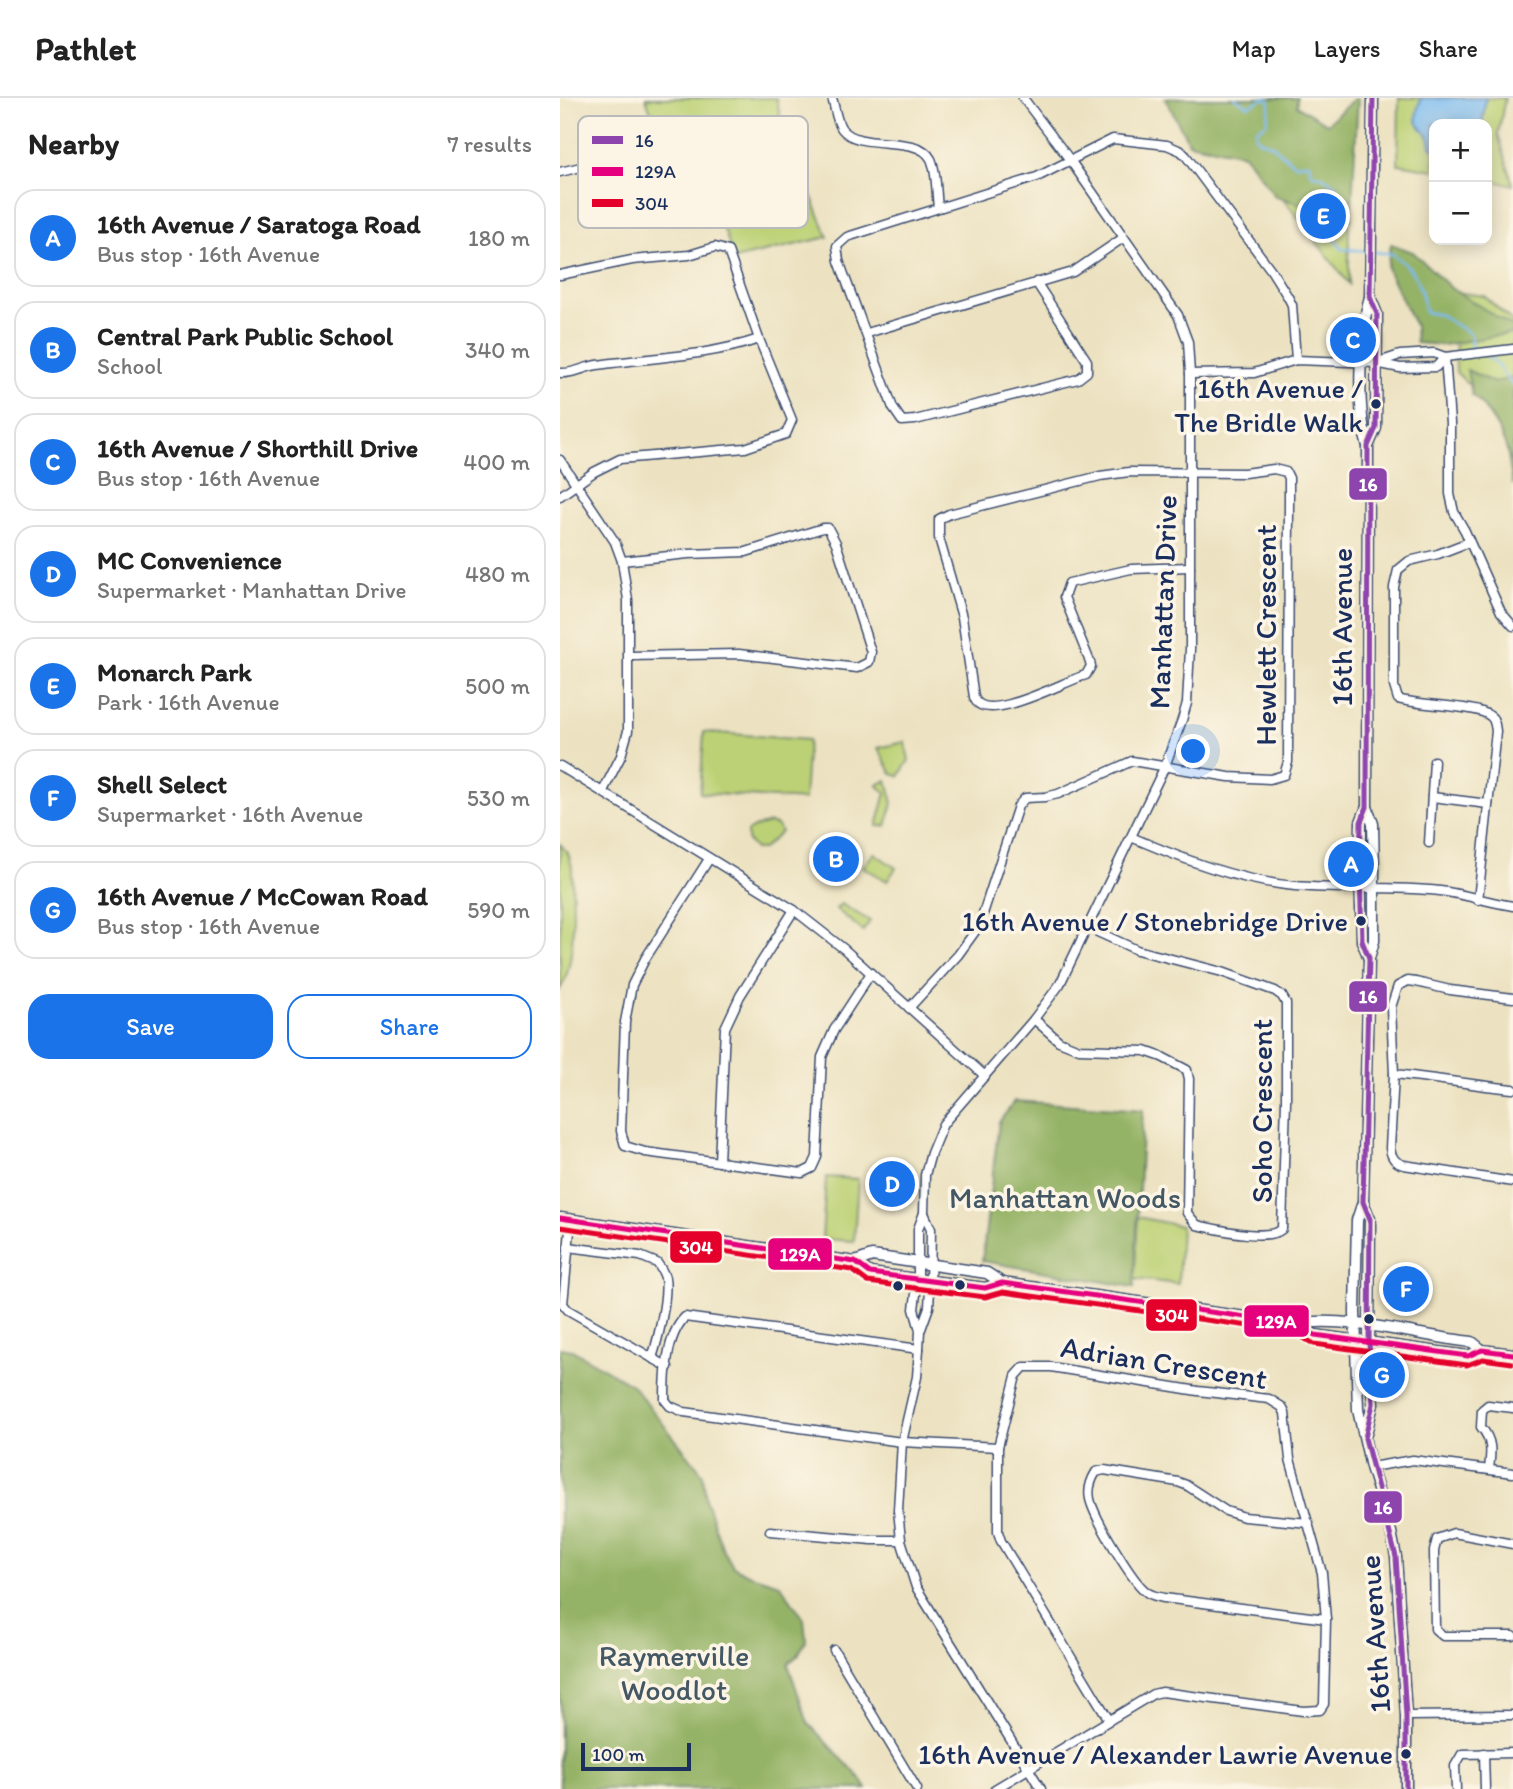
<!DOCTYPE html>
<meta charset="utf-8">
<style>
body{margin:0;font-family:Itim,sans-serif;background:#f2f2f2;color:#222}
.controls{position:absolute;right:21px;top:21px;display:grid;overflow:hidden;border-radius:14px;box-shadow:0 4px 18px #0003}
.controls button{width:63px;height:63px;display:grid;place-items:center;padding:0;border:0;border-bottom:2px solid #e0e0e0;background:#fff;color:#222;font:35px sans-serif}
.scale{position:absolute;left:21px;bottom:18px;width:110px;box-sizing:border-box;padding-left:7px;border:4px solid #1b2f5e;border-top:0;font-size:19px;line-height:24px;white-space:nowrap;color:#1b2f5e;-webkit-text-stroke:5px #fcf5e5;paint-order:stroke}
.you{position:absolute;left:634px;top:654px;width:24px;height:24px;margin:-18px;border:5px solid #fff;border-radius:50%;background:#1a73e8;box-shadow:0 0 0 10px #1a73e833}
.badge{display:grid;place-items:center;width:46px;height:46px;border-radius:50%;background:#1a73e8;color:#fff;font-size:23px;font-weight:700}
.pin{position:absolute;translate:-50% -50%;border:4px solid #fff;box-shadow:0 2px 7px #0006}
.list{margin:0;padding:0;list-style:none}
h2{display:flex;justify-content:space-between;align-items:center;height:91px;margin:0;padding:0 28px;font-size:30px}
h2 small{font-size:23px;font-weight:400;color:#767676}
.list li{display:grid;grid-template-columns:46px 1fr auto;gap:21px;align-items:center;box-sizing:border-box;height:98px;margin:0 14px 14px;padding:0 14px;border:2px solid #e0e0e0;border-radius:21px}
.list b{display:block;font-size:26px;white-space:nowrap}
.list p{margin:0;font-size:23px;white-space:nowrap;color:#767676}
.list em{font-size:23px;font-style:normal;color:#767676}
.actions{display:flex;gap:14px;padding:21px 28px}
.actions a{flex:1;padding:16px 0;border:2px solid #1a73e8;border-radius:21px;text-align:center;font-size:24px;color:#1a73e8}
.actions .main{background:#1a73e8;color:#fff}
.map{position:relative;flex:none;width:953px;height:1691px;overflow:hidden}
header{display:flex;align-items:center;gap:42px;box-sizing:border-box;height:98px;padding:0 35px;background:#fff;border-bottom:2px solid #e0e0e0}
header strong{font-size:33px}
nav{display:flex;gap:38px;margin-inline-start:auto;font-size:24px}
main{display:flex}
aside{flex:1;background:#fff}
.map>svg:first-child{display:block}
.green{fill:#bcd175;stroke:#6c806a;stroke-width:2}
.forest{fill:#95b366;stroke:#587162;stroke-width:2}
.water{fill:#7cbbf0;stroke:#4c75a7;stroke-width:2}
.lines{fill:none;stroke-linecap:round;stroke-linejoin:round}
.stream{stroke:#7cbbf0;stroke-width:2.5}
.minor-casing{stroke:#3a4a6d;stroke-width:11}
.major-casing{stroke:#3a4a6d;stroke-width:13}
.minor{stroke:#fff;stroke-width:8}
.major{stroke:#fff;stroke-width:10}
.bus-1-casing{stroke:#fcf5e5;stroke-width:10}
.bus-2-casing{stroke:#fcf5e5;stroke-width:10}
.bus-3-casing{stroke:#fcf5e5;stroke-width:10}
.bus-1{stroke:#8e44ad;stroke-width:5}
.bus-2{stroke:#e5007d;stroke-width:5}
.bus-3{stroke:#e4002b;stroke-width:5}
.bus-dot{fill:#1b2f5e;stroke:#fcf5e5;stroke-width:2.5}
.labels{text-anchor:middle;stroke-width:7;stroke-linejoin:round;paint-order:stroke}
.bus-label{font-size:28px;fill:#1b2f5e;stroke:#fcf5e5;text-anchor:end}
.street-label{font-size:30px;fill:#1b2f5e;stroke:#fcf5e5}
.park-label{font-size:30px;fill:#435864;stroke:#fcf5e5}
.key{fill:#fcf5e5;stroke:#b8babc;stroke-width:2}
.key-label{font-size:19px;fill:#1b2f5e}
.line-badge{stroke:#fcf5e5;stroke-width:2.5}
.badge-label{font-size:19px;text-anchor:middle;font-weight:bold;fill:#fff}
</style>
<header>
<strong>Pathlet</strong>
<nav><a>Map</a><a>Layers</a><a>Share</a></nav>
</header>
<main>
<aside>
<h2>Nearby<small>7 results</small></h2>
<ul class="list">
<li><span class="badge">A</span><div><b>16th Avenue / Saratoga Road</b><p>Bus stop · 16th Avenue</p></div><em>180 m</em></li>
<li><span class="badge">B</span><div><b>Central Park Public School</b><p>School</p></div><em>340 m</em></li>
<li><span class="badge">C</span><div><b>16th Avenue / Shorthill Drive</b><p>Bus stop · 16th Avenue</p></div><em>400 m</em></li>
<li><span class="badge">D</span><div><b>MC Convenience</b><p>Supermarket · Manhattan Drive</p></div><em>480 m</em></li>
<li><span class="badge">E</span><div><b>Monarch Park</b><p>Park · 16th Avenue</p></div><em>500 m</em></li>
<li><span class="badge">F</span><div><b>Shell Select</b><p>Supermarket · 16th Avenue</p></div><em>530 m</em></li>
<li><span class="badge">G</span><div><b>16th Avenue / McCowan Road</b><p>Bus stop · 16th Avenue</p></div><em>590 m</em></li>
</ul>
<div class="actions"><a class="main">Save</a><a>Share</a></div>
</aside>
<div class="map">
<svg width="953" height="1691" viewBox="0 0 953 1691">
<rect width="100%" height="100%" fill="#fcf5e5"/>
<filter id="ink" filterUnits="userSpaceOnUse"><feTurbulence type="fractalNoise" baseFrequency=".0143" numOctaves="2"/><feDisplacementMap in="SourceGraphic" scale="14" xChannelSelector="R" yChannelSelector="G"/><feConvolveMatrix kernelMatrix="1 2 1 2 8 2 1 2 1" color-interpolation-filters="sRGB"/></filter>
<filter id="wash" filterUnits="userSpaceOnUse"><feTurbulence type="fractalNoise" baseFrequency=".00686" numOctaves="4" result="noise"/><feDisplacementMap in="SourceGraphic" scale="28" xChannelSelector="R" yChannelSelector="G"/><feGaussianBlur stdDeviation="1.57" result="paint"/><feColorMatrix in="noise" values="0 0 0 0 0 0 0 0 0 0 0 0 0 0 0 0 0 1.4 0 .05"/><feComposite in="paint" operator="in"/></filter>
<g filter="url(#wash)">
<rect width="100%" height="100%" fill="#ece2c1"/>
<!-- green -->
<g class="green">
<polygon points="86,0 216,0 222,26 268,139 174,161 158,114 100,41"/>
<polygon points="839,0 945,0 938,36 953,87 927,82 927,26 874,26 874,72 838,66"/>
<polygon points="788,41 789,186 684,50"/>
<polygon points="895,194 924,198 953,224 953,387 945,341 909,287 896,274"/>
<polygon points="144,634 248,642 244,702 140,695"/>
<polygon points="345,644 349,662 339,678 332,676 318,650"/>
<polygon points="327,682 333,705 326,728 317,728 326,695 317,687"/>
<polygon points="210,725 218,728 221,734 203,751 195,751 187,742 187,734 195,729"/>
<path d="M0,746l8,9 4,14c0,33 6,96 -12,122z"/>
<polygon points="314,755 336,770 327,783 303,769"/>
<polygon points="281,806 310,823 303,833 276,811"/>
<polygon points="266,1079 298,1081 294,1143 262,1141"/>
<polygon points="578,1119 621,1128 618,1186 574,1181"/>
</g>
<!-- forest -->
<g class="forest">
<polygon points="605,0 737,0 737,8 767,26 795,0 798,0 791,123 715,98 684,56 629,45"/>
<polygon points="831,146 853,154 892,191 953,229 953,235 883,247 856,245 855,228 827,170"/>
<path d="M907,272l27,13 19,-6v89c-9,-26 -19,-53 -41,-71z"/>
<polygon points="455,1003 583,1012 574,1189 422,1163 439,1024"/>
<polygon points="0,1250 12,1252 72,1287 143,1376 146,1403 163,1452 173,1468 188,1476 220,1486 244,1521 246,1542 238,1557 228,1566 248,1625 301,1681 307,1691 0,1691"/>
</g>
<!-- water -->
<path class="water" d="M861,0h65l-4,26h-48v25l-3,-2c-1,-16 -8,-13 -14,-25 -3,-7 2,-17 4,-24z"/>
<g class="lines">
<!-- stream -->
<g class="stream">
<polyline points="675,0 689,8 704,0 709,2 710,6 707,25 696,32 696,39 701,43 711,46 734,66 749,65 751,75 762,78 777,88 778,100 762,128 771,136 782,151 808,153"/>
<path d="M815,154l18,2c4,5 9,6 13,11 12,11 17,31 19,47l16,3 16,11 10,5 4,5v13"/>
<polyline points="927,259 934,263 953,288"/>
</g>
</g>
</g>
<g filter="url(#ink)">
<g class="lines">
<!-- minor casing -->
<g class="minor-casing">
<g id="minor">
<path d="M272,0c3,9 4,23 10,31 18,23 76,4 89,30 6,13 5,34 7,48"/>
<polyline points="463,0 510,62 618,217 628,244 630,276 630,551 627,605 622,622 605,668 500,886 474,921 383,1026 371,1055 365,1077 364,1115 358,1131 358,1181 354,1211 360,1232 359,1251 357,1279 342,1344 338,1412 341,1442 356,1489 481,1691"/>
<polyline points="0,74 92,52"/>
<polyline points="0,177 72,162 129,157 155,149 168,153 199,241 232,322 226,336 185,350 60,361 34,374 0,398"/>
<polyline points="476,184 527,263 527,274 518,281 355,322 342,323 333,310 279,163 277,148 287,139 477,79 553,41 607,47 621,53 626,58 711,172 728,199 732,207 736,262"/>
<polyline points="307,235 513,174 563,140"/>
<polyline points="885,259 890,325 890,396 894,414 905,433 941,514 953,528"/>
<polyline points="819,264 840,257 874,255 885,259 953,251"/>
<path d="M0,275c13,1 24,-6 37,-8 55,-8 109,-8 162,-26"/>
<polyline points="630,276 694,275 736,262 816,265 840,270 876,269 885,259"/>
<polyline points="0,362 55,444 62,463 68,502 68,633 61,658 43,693"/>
<path d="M909,444l-31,12 -29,7 -11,9 -4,17v99l4,13c21,7 79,6 92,17 5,3 5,9 6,15l-18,169"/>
<polyline points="62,463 128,456 186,454 263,430 268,430 276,445 311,554 309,564 297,570 179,556 69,558"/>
<polyline points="0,668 234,812 284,851 425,978"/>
<polyline points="872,699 928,706"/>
<path d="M571,739c52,22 107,44 164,49 48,4 96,0 145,5 24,3 48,11 73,15"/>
<polyline points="869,745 874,663"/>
<polyline points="149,761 85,861 72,887 65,924 61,1033 65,1048 85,1054 242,1075 252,1070 257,1059 262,959 274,932 311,875"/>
<path d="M953,900l-63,-8 -34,-8 -8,-1 -10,5 -7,21 3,67 -4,74c1,9 5,15 14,17l109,17"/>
<path d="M349,910l49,-53 21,-29 39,-120 7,-8 20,-1 13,-3 74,-33 97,16 41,2 14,-4 4,-13 1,-266v-18l-3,-6 -12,-3 -30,4 -115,-1 -29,4 -151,38 -10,5v19l23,79 12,80c9,30 92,-17 112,-22l5,-9 -1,-4 -26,-65 5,-14 62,-14 59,-2"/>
<path d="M474,921l25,22 20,8 66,2 17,6 25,13 2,9 -2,134 10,12c19,4 71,17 85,4l4,-128v-98l-4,-7 -7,-5 -53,-19 -85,-22 -48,-22"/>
<path d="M834,976c40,4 79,11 119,15"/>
<polyline points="159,1064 165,930 180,898 234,812"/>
<polyline points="11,1122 3,1206 8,1212 108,1269"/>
<path d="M8,1149l72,9 17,7c3,4 7,10 8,15 3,19 -7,62 -13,80"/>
<polyline points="361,1231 369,1209 370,1191 371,1131 364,1115"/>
<path d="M359,1251l-234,-32c-19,19 -20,58 -20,83l5,6 14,6 218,30 96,5"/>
<polyline points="811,1369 853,1362 953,1375"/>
<path d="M929,1371c2,-17 4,-28 -8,-42l1,-17 6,-5 25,3"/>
<path d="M749,1425l-65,-6 -18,-6 -40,-26 -8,-3 -74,-12 -8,2c-5,8 -8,18 -6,27 4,18 43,85 58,94 5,3 11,4 16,5l162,21"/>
<polyline points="210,1433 312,1442 341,1442"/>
<polyline points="953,1446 894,1435 877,1441 874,1453 875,1531 883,1538 953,1538"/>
<polyline points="274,1552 357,1691"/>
<polyline points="846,1618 953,1617"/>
<polyline points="924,1655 925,1691"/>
<polyline points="435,1691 593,1596 602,1594 743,1613 760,1612 764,1606 766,1521 762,1475 730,1361 725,1315 722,1309 709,1301 638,1293 491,1269 464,1269 456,1278 438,1349 438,1434 441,1443 549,1622"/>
<polyline points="896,1691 895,1668 902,1656 953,1655"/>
</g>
</g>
<!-- major casing -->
<g class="major-casing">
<g id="major">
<path d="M813,0l-3,199c-11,37 -14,113 -2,149l-1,361 6,17 1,48v69l-5,17 -6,244 -6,18 -2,92 3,98 13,57 20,65 5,25 10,159v73"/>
<polyline points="808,348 816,330 817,216 810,199"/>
<polyline points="807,709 801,724 800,775 802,843 809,860"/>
<polyline points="803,1104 810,1121 809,1245 813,1306 806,1336"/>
<path d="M0,1120l295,44 17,-6 115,17 15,10 294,41c50,-9 123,12 176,18l10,8"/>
<polyline points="295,1164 310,1175 425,1190 442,1185"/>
<polyline points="736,1226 755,1237 908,1258 922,1252 953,1256"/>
</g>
</g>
<!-- minor -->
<use href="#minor" class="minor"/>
<!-- major -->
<use href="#major" class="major"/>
<!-- bus-1 casing -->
<g class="bus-1-casing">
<polyline id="bus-1" points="813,0 810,199 817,216 816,330 808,348 807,709 801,724 800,775 802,843 809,860 803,1104 810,1121 809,1245 813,1306 805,1340 836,1459 846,1618 846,1691"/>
</g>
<!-- bus-2 casing -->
<g class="bus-2-casing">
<polyline id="bus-2" points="0,1120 295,1164 310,1175 425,1190 442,1185 736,1226 755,1237 908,1258 922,1252 953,1256"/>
</g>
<!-- bus-3 casing -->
<g class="bus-3-casing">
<polyline id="bus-3" points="0,1129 292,1172 308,1184 425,1199 443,1194 733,1234 754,1246 907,1267 923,1261 952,1265"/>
</g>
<!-- bus-1 -->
<use href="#bus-1" class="bus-1"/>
<!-- bus-2 -->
<use href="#bus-2" class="bus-2"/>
<!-- bus-3 -->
<use href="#bus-3" class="bus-3"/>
</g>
</g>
<!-- markers -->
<g class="bus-dot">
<circle cx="816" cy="306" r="6"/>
<circle cx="801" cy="823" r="6"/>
<circle cx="400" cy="1187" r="6"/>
<circle cx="338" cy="1188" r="6"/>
<circle cx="809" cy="1221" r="6"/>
<circle cx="846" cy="1656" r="6"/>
</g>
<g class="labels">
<!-- bus labels -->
<g class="bus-label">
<text x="803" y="300">16th Avenue /<tspan x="803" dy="34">The Bridle Walk</tspan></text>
<text x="788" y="833">16th Avenue / Stonebridge Drive</text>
<text x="833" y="1666">16th Avenue / Alexander Lawrie Avenue</text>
</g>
<!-- street labels -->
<g class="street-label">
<text transform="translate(603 504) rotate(-88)" y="10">Manhattan Drive</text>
<text transform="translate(782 529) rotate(-90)" y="10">16th Avenue</text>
<text transform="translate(706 537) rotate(-90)" y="10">Hewlett Crescent</text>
<text transform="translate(702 1013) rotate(-90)" y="10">Soho Crescent</text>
<text transform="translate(604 1265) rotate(9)" y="10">Adrian Crescent</text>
<text transform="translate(815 1536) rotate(-94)" y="10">16th Avenue</text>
</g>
<!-- park labels -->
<g class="park-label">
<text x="505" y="1110">Manhattan Woods</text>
<text x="114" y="1568">Raymerville<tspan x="114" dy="34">Woodlot</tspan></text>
</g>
</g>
<!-- legend -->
<rect x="18" y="18" width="230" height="112" rx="10" class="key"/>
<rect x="32" y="38" width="31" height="8" fill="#8e44ad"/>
<rect x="32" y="69" width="31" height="9" fill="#e5007d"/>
<rect x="32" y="101" width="31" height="8" fill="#e4002b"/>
<g class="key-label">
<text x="75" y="49">16</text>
<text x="75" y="80">129A</text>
<text x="75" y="112">304</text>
</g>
<g class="line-badge">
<rect x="788" y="369" width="40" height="34" rx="7" fill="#8e44ad"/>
<rect x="788" y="882" width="40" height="33" rx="7" fill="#8e44ad"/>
<rect x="109" y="1132" width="54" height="34" rx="7" fill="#e4002b"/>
<rect x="207" y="1139" width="66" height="34" rx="7" fill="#e5007d"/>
<rect x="585" y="1200" width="53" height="34" rx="7" fill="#e4002b"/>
<rect x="683" y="1206" width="67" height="34" rx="7" fill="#e5007d"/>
<rect x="803" y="1392" width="40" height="34" rx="7" fill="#8e44ad"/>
</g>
<g class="badge-label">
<text x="808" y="393">16</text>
<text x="808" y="905">16</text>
<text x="136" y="1156">304</text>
<text x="240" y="1163">129A</text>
<text x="612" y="1224">304</text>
<text x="716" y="1230">129A</text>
<text x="823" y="1416">16</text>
</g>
</svg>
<div class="controls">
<button>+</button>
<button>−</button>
</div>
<div class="scale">100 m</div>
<div class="you"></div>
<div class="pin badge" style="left:791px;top:766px">A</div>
<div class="pin badge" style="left:276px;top:761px">B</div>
<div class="pin badge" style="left:793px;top:242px">C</div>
<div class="pin badge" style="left:332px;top:1086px">D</div>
<div class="pin badge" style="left:763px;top:118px">E</div>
<div class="pin badge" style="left:846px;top:1191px">F</div>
<div class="pin badge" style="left:822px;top:1277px">G</div>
</div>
</main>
